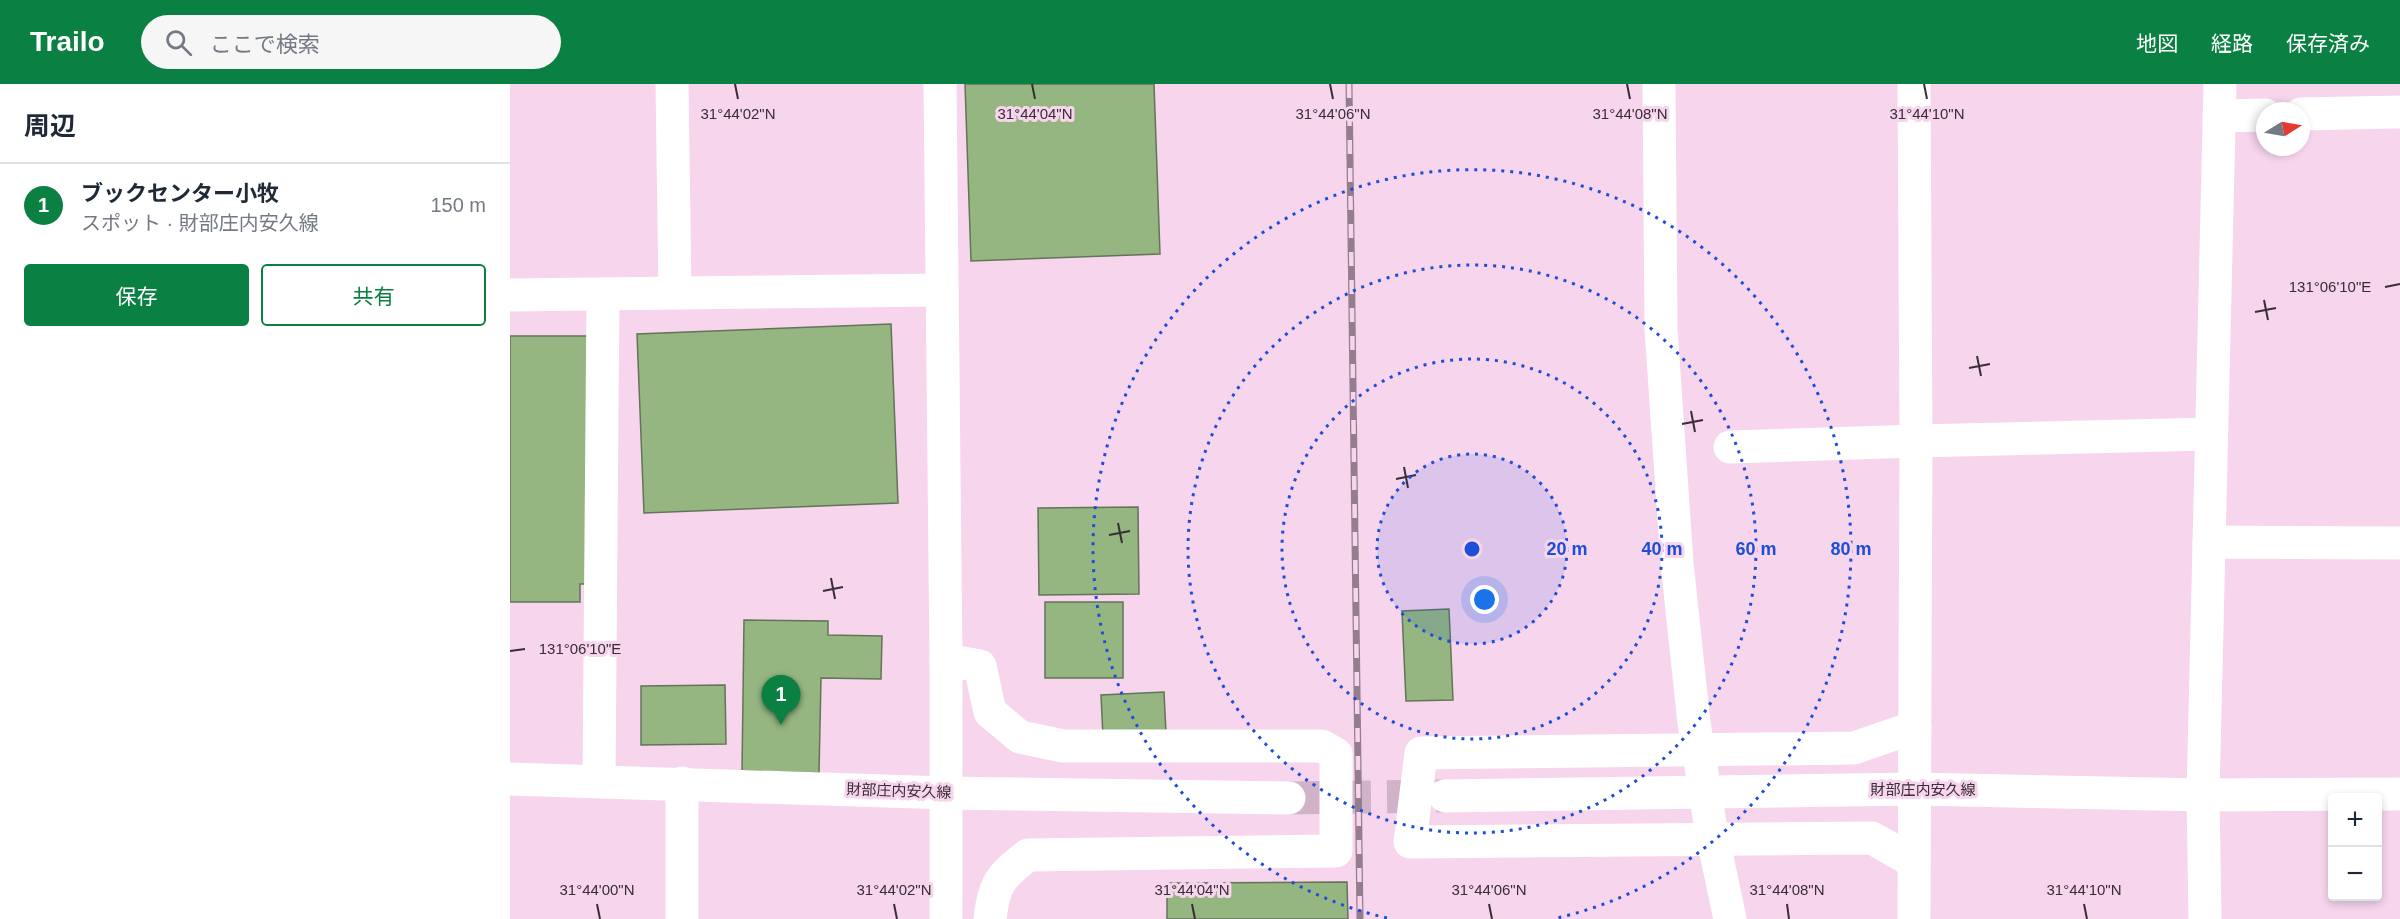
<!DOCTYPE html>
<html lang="ja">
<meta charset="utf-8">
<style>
body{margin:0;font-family:Arial,"Noto Sans JP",sans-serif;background:#f6f6f7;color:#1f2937}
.controls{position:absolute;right:18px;bottom:18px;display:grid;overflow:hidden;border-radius:6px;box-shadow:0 3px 9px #0003}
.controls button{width:54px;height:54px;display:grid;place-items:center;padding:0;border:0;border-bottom:2px solid #e0e1e3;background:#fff;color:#1f2937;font:30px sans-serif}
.compass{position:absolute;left:1746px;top:18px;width:54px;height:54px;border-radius:50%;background:#fff;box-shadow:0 3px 9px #0003;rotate:79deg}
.you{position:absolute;left:975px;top:516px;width:21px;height:21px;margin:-15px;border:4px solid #fff;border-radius:50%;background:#1a73e8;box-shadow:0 0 0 9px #1a73e833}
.badge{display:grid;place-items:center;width:39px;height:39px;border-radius:50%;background:#0b8043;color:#fff;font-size:20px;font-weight:700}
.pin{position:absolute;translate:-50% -50px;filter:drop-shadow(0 2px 3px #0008)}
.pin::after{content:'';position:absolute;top:32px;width:21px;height:18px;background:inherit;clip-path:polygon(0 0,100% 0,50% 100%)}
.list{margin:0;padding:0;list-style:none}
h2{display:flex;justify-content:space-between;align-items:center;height:78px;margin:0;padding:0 24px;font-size:26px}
h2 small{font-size:20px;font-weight:400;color:#747a83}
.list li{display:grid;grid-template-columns:39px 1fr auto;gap:18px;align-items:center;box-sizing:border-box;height:84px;padding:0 24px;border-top:2px solid #e0e1e3}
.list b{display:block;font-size:22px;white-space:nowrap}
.list p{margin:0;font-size:20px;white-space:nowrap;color:#747a83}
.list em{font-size:20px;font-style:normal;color:#747a83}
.actions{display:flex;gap:12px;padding:18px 24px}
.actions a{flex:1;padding:14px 0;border:2px solid #0b8043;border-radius:6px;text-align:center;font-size:21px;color:#0b8043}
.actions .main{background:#0b8043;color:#fff}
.icon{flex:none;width:33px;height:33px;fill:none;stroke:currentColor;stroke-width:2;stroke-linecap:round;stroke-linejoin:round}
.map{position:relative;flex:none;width:1890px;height:835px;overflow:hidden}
header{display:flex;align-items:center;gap:36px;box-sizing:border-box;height:84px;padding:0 30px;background:#0b8043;color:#fff}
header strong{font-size:28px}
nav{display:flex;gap:33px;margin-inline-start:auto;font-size:21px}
.search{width:420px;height:54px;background:#f6f6f7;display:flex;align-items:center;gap:15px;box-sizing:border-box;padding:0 21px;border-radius:33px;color:#747a83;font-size:22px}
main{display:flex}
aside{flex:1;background:#fff}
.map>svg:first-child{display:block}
.building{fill:#95b681;stroke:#637458;stroke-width:1.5}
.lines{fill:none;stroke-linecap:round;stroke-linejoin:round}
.secondary-tunnel{stroke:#d0b3c8;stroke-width:33;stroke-dasharray:33 16;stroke-linecap:butt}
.street{stroke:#fff;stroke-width:33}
.secondary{stroke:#fff;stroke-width:33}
.rail-casing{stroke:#947e8e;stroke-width:7}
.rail{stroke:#f6d5ed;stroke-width:4.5;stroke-dasharray:14;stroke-linecap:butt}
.ticks{fill:none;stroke:#392d36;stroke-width:2}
.ring{fill:none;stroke:#1d4ed8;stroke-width:3;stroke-dasharray:3 6}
.labels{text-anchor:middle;stroke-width:6;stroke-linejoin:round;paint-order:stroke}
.street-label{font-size:15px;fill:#392d36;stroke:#f6d5ed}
.ticks-label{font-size:15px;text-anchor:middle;fill:#392d36;stroke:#f6d5ed;stroke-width:6;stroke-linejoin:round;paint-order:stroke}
.centre{fill:#1d4ed8;stroke:#f6d5ed;stroke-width:3}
.ring-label{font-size:18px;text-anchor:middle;font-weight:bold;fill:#1d4ed8;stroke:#f6d5ed;stroke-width:6;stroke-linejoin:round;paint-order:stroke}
</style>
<header>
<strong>Trailo</strong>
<div class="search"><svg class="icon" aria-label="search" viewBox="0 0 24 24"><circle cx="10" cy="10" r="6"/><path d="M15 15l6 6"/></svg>ここで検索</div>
<nav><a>地図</a><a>経路</a><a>保存済み</a></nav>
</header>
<main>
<aside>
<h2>周辺<small></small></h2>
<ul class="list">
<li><span class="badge">1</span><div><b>ブックセンター小牧</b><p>スポット · 財部庄内安久線</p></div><em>150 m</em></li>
</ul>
<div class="actions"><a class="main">保存</a><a>共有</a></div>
</aside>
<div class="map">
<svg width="1890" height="835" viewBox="0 0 1890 835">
<rect width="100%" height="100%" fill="#f6d5ed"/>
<!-- building -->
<g class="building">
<polygon points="455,0 644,0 650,170 461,177"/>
<polygon points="381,240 388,419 134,429 127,250"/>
<polygon points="0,252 80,252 80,500 70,500 70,518 0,518"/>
<polygon points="628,423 629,510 529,511 528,424"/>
<rect x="535" y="518" width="78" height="76"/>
<polygon points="939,525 943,616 896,617 892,527"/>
<polygon points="234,536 318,537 318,551 372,552 371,595 311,594 309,689 232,687"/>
<polygon points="215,601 216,660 131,661 131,602"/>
<polygon points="654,608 656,649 593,653 591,611"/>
<polygon points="837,798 838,835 657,835 657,799"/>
</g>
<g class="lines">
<!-- secondary-tunnel -->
<polyline class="secondary-tunnel" points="779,714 933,712"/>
<!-- street -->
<g class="street">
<polyline points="162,0 165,209"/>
<polyline points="1404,0 1406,357 1404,835"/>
<polyline points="1791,30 1890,28"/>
<polyline points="1709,32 1755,31"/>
<polyline points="0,211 432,206"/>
<polyline points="1220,363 1406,357 1701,350"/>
<polyline points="1699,458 1890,459"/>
<path d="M436,576l34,6 10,46 30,25 43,9h259l14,8v97l-308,4c-28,22 -34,28 -38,64"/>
<polyline points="89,697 93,210"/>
<polyline points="172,699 172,835"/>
<polyline points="1404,778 1362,754 900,758 911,669 1344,664 1405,643"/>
<polyline points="1695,835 1693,711 1710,0"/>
</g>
<!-- secondary -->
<g class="secondary">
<polyline points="430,0 436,576 436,835"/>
<polyline points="1149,0 1151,245 1167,479 1184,639 1201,745 1220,835"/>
<polyline points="0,695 437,709 779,714"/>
<polyline points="935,712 1404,705 1693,711 1890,710"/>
</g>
<!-- rail casing -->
<g class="rail-casing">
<polyline id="rail" points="839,0 850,835"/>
</g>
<!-- rail -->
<use href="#rail" class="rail"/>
</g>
<!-- ticks -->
<path class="ticks" d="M225,0l3,15M522,0l3,15M820,0l3,15M1117,0l3,15M1414,0l3,15M1875,203l15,-3M1754,216l4,20M1745,228l21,-4M1467,272l4,20M1459,284l21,-4M1181,327l4,21M1172,340l21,-4M894,383l4,21M886,395l20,-4M608,439l4,20M599,451l21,-4M321,494l4,21M313,507l20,-4M0,567l15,-2M87,820l3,15M384,820l3,15M682,820l3,15M979,820l3,15M1277,820l2,15M1574,820l3,15"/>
<!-- distance rings -->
<circle cx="962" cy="465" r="95" fill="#1d4ed8" fill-opacity=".12"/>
<g class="ring">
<circle cx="962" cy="465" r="95"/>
<circle cx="962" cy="465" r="190"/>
<circle cx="962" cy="465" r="284"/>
<path d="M877 834A379 379 0 1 1 1047 834"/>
</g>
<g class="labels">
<!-- street labels -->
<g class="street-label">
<text x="1413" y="711">財部庄内安久線</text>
<text transform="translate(389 707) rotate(2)" y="5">財部庄内安久線</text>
</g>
</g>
<g class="ticks-label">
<text x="228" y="35">31°44'02"N</text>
<text x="525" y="35">31°44'04"N</text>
<text x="823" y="35">31°44'06"N</text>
<text x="1120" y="35">31°44'08"N</text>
<text x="1417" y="35">31°44'10"N</text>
<text x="1820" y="208">131°06'10"E</text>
<text x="70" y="570">131°06'10"E</text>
<text x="87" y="811">31°44'00"N</text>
<text x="384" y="811">31°44'02"N</text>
<text x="682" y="811">31°44'04"N</text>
<text x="979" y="811">31°44'06"N</text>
<text x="1277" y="811">31°44'08"N</text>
<text x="1574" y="811">31°44'10"N</text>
</g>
<circle cx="962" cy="465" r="9" class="centre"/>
<g class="ring-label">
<text x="1057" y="471">20 m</text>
<text x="1152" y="471">40 m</text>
<text x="1246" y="471">60 m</text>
<text x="1341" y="471">80 m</text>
</g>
</svg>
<div class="controls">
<button>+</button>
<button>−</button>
</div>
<svg class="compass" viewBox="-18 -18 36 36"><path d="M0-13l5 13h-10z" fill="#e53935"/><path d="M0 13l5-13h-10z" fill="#747a83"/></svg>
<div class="you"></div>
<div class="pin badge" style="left:271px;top:641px">1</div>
</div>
</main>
